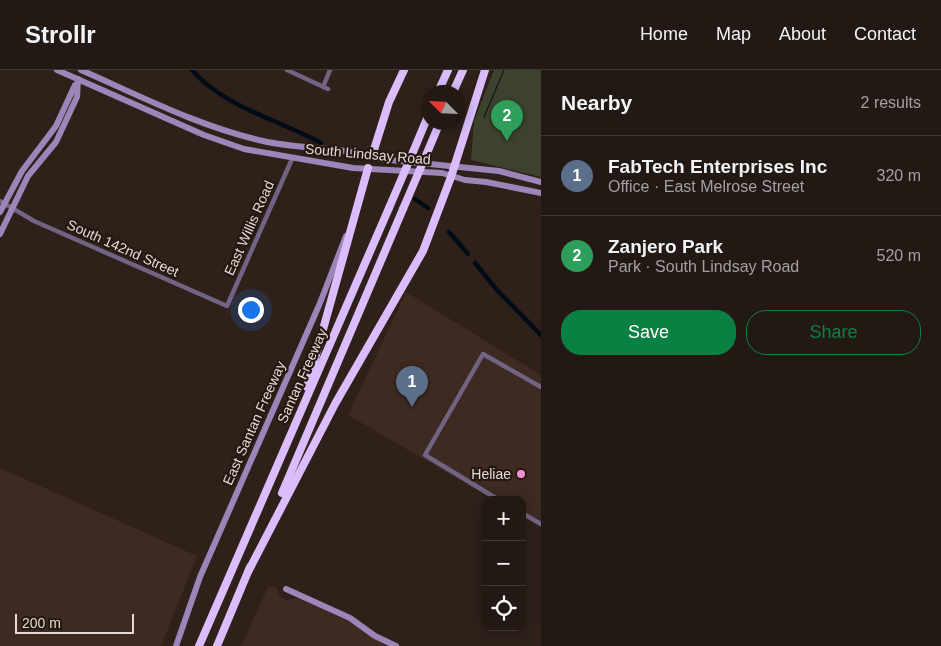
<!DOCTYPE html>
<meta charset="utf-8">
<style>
body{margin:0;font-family:Arial,sans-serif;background:#2b221d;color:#f1f3f6}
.controls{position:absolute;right:15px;bottom:15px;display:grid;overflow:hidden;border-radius:10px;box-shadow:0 2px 12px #0003}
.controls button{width:45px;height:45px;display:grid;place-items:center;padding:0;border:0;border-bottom:1px solid #403834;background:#231914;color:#f1f3f6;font:25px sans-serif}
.compass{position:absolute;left:421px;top:15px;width:45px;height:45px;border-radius:50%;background:#231914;box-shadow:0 2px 12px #0003;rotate:294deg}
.scale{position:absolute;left:15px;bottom:12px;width:119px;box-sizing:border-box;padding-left:5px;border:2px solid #e4dad5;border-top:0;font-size:14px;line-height:18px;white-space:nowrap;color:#e4dad5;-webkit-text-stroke:4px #251811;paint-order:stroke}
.you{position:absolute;left:250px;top:239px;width:18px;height:18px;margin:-12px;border:4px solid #fff;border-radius:50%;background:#1a73e8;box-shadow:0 0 0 8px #1a73e833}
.badge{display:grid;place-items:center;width:32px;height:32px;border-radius:50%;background:#0b8043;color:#fff;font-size:16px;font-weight:700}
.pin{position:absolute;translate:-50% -41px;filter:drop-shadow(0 1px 2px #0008)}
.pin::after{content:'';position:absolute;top:26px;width:18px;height:15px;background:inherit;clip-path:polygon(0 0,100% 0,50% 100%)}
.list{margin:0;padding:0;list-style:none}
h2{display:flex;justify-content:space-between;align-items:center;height:65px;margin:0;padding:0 20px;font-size:21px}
h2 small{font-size:16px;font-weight:400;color:#a3a0a0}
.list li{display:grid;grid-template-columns:32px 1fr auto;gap:15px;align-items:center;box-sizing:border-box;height:80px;padding:0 20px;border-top:1px solid #403834}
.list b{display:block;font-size:19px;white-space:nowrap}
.list p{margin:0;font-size:16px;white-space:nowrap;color:#a3a0a0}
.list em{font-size:16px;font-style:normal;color:#a3a0a0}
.actions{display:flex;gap:10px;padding:15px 20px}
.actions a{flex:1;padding:11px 0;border:1px solid #0b8043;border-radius:20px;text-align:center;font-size:18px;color:#0b8043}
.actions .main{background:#0b8043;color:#fff}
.icon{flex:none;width:28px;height:28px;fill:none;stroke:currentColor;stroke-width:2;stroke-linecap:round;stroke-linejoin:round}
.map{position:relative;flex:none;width:541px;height:576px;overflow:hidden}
header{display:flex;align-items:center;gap:30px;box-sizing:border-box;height:70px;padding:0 25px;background:#231914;border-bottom:1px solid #403834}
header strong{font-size:24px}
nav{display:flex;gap:28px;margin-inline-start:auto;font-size:18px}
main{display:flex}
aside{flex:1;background:#231914}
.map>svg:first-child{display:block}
.built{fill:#3d2a20}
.green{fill:#3c422c}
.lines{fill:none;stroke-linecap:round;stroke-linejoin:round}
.stream{stroke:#000c15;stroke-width:1}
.canal{stroke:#000c15;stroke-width:4.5}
.street{stroke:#716383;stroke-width:4.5}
.secondary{stroke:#9d85b9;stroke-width:6}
.highway{stroke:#d9bdfd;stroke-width:8}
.highway-bridge{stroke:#d9bdfd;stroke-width:8}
.poi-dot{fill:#f690d0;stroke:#251811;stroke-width:2}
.labels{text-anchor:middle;stroke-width:4.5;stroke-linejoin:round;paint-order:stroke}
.street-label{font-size:14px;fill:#e4dad5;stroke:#251811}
.poi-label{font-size:14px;fill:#e4dad5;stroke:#251811;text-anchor:end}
</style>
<header>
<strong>Strollr</strong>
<nav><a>Home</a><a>Map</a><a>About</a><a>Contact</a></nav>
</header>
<main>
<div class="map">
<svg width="541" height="576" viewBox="0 0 541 576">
<rect width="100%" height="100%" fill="#2f211a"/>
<!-- built -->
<g class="built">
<polygon points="406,222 541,305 541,457 522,446 522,430 494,430 348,345"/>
<polygon points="0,398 197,486 161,576 0,576"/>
<polygon points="269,515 278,519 279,525 286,530 297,528 350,552 386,576 241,576"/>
</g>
<!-- green -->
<polygon class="green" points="494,0 541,0 541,107 471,90 474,51"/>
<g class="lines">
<!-- stream -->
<polyline class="stream" points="484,47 504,0"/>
<!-- canal -->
<g class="canal">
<path d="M192,0c32,37 87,50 129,73"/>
<polyline points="415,129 428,138"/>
<polyline points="449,162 468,184"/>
<polyline points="475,193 497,220 541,265"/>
</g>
<!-- street -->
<g class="street">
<polyline points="287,0 328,19"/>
<polyline points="323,17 330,0"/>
<polyline points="0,131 34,151 227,236 292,89"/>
<polyline points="499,430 425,385 483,284 541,317"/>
<polyline points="522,443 541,454"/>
</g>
<!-- secondary -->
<g class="secondary">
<polyline points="57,0 204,65 244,79 353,98 442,103 465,110 486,112 541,123"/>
<path d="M81,0c59,26 119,57 182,71 38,9 80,5 117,18l119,12 42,11"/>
<polyline points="0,142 22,101 56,56 75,15"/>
<polyline points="0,164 28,106 56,72 77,27 78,9"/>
<polyline points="286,519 350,548 375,566 396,576"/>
<polyline points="176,576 200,507 320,233 346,166"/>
</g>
<!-- highway -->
<g class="highway">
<polyline points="438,22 448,0"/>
<polyline points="453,22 463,0"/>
<polyline points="413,82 428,46"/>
<polyline points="427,83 440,52"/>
<polyline points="372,86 389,32 404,0"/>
<polyline points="307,317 368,98"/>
<polyline points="282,423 403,139"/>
<polyline points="248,502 335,334 423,181 451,107 485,0"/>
<polyline points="199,576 389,138"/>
<polyline points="217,576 250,497"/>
</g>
<!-- highway-bridge -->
<g class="highway-bridge">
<polyline points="389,138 413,82"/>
<polyline points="403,139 427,83"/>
</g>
</g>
<!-- markers -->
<circle class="poi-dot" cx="521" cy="404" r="5"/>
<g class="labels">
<!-- street labels -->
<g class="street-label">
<text transform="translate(368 84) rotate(5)" y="5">South Lindsay Road</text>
<text transform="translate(249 158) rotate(-66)" y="5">East Willis Road</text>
<text transform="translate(123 178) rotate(24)" y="5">South 142nd Street</text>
<text transform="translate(302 306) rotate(-66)" y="5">Santan Freeway</text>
<text transform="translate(254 353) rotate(-66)" y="5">East Santan Freeway</text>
</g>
<!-- poi labels -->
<g class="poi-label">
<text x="511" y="409">Heliae</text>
</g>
</g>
</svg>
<div class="controls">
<button>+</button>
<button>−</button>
<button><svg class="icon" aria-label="locate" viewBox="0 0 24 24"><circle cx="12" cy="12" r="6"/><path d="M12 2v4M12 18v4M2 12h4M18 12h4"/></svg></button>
</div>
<svg class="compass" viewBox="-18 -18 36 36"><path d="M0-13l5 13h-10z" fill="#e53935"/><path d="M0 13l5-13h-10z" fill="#a3a0a0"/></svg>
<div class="scale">200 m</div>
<div class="you"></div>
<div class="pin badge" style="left:412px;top:337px;background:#5c6f8a">1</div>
<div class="pin badge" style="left:507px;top:71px;background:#2e9e5b">2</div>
</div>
<aside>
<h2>Nearby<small>2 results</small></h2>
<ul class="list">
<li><span class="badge" style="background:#5c6f8a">1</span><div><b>FabTech Enterprises Inc</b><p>Office · East Melrose Street</p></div><em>320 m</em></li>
<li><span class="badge" style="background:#2e9e5b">2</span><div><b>Zanjero Park</b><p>Park · South Lindsay Road</p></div><em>520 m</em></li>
</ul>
<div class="actions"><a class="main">Save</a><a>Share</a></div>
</aside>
</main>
